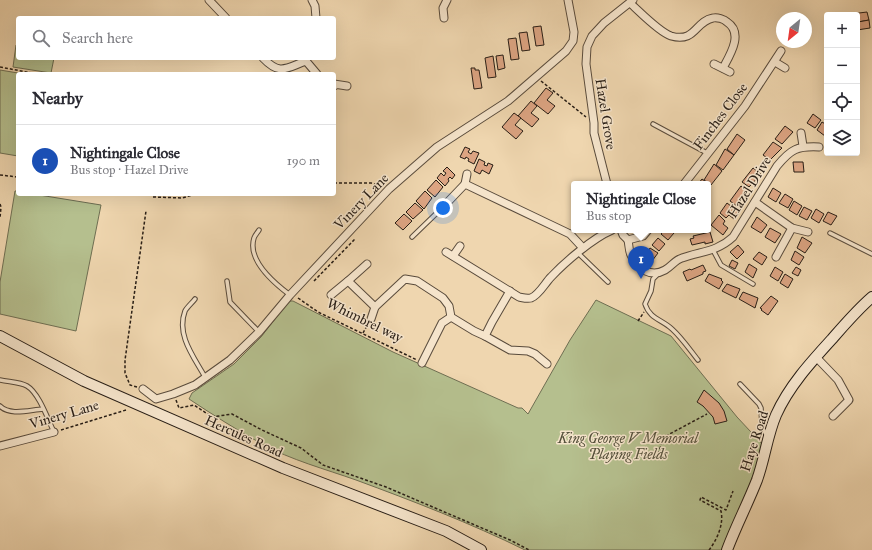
<!DOCTYPE html>
<meta charset="utf-8">
<style>
body{margin:0;font-family:"IM FELL Great Primer",serif;background:#f7f7f7;color:#2b2b33}
.controls{position:absolute;right:12px;top:12px;display:grid;overflow:hidden;border-radius:4px;box-shadow:0 4px 16px #0002}
.controls button{width:36px;height:36px;display:grid;place-items:center;padding:0;border:0;border-bottom:1px solid #e1e1e2;background:#fff;color:#2b2b33;font:20px sans-serif}
.compass{position:absolute;left:776px;top:12px;width:36px;height:36px;border-radius:50%;background:#fff;box-shadow:0 4px 16px #0002;rotate:209deg}
.you{position:absolute;left:443px;top:208px;width:14px;height:14px;margin:-10px;border:3px solid #fff;border-radius:50%;background:#1a73e8;box-shadow:0 0 0 6px #1a73e833}
.badge{display:grid;place-items:center;width:26px;height:26px;border-radius:50%;background:#ea580c;color:#fff;font-size:13px;font-weight:700}
.pin{position:absolute;translate:-50% -33px;filter:drop-shadow(0 1px 2px #0008)}
.pin::after{content:'';position:absolute;top:21px;width:14px;height:12px;background:inherit;clip-path:polygon(0 0,100% 0,50% 100%)}
.popup{position:absolute;left:571px;top:181px;width:140px;height:52px;box-sizing:border-box;display:grid;place-content:center;border-radius:4px;background:#fff;filter:drop-shadow(0 1px 3px #0005);font-size:13px;white-space:nowrap;color:#7c7c81}
.popup b{font-size:15px;color:#2b2b33}
.popup::after{content:'';position:absolute;left:50%;top:100%;margin-left:-8px;border:8px solid transparent;border-top-color:#fff}
.list{margin:0;padding:0;list-style:none}
h2{display:flex;justify-content:space-between;align-items:center;height:52px;margin:0;padding:0 16px;font-size:17px}
h2 small{font-size:13px;font-weight:400;color:#7c7c81}
.list li{display:grid;grid-template-columns:26px 1fr auto;gap:12px;align-items:center;box-sizing:border-box;height:72px;padding:0 16px;border-top:1px solid #e1e1e2}
.list b{display:block;font-size:15px;white-space:nowrap}
.list p{margin:0;font-size:13px;white-space:nowrap;color:#7c7c81}
.list em{font-size:13px;font-style:normal;color:#7c7c81}
.icon{flex:none;width:22px;height:22px;fill:none;stroke:currentColor;stroke-width:2;stroke-linecap:round;stroke-linejoin:round}
.map{position:relative;flex:none;width:872px;height:550px;overflow:hidden}
.search{position:absolute;background:#fff;box-shadow:0 4px 16px #0002;left:16px;top:16px;width:320px;height:44px;display:flex;align-items:center;gap:10px;box-sizing:border-box;padding:0 14px;border-radius:4px;color:#7c7c81;font-size:15px}
.panel{position:absolute;background:#fff;box-shadow:0 4px 16px #0002;left:16px;top:72px;width:320px;height:124px;border-radius:4px}
.map>svg:first-child{display:block}
.green{fill:#b5bf8e;stroke:#6e6e52}
.building{fill:#dca482;stroke:#271d15}
.lines{fill:none;stroke-linecap:round;stroke-linejoin:round}
.lane-casing{stroke:#594b3c;stroke-width:5.5}
.street-casing{stroke:#594b3c;stroke-width:9}
.secondary-casing{stroke:#271d15;stroke-width:12}
.path{stroke:#271d15;stroke-width:1.5;stroke-dasharray:3 2;stroke-linecap:butt}
.lane{stroke:#f5e4cb;stroke-width:3.5}
.street{stroke:#f5e4cb;stroke-width:7}
.secondary{stroke:#f5e4cb;stroke-width:10}
.labels{text-anchor:middle;stroke-width:3;stroke-linejoin:round;paint-order:stroke}
.street-label{font-size:14px;fill:#271d15;stroke:#f5e4cb}
.park-label{font-size:14px;font-style:italic;fill:#524e39;stroke:#f5e4cb}
</style>
<div class="map">
<svg width="872" height="550" viewBox="0 0 872 550">
<rect width="100%" height="100%" fill="#efd6af"/>
<filter id="stains"><feTurbulence type="fractalNoise" baseFrequency=".005" numOctaves="4"/><feColorMatrix values="0 0 0 0 .2 0 0 0 0 .09 0 0 0 0 .02 0 0 0 .5 -.17"/></filter>
<radialGradient id="worn" r=".72"><stop offset=".6" stop-color="#630" stop-opacity="0"/><stop offset="1" stop-color="#630" stop-opacity=".3"/></radialGradient>
<!-- green -->
<g class="green">
<polygon points="16,45 18,45 18,58 54,58 51,73 13,67"/>
<polygon points="0,70 24,74 18,74 18,156 0,153"/>
<polygon points="15,191 18,191 18,194 33,194 101,205 76,331 0,314 0,282"/>
<path d="M596,300l75,36 66,81 27,29 -6,21 -36,83h-197c-55,-27 -112,-49 -169,-70 -31,-11 -65,-20 -94,-36 -25,-14 -49,-29 -73,-45l3,-6 42,-29 27,-27 28,-36h4l100,51 125,56h4l6,6 42,-74z"/>
</g>
<!-- building -->
<g class="building">
<polygon points="867,12 869,20 858,22 857,15 852,15 851,14"/>
<polygon points="869,20 870,28 857,30 858,22"/>
<polygon points="541,26 544,45 536,46 533,27"/>
<polygon points="527,32 530,50 522,51 519,33"/>
<polygon points="516,38 519,59 511,60 508,39"/>
<polygon points="503,55 505,68 498,70 496,56"/>
<polygon points="493,56 496,77 488,78 485,58"/>
<polygon points="471,68 475,68 475,70 479,70 482,88 474,89"/>
<polygon points="546,88 553,93 547,100 555,106 548,114 534,103"/>
<polygon points="531,101 537,106 531,113 539,119 532,127 518,116"/>
<polygon points="514,113 521,118 515,125 523,131 516,139 502,127"/>
<polygon points="813,114 821,120 815,128 807,123"/>
<polygon points="822,122 827,125 827,132 825,136 817,130"/>
<polygon points="785,126 793,132 782,144 775,139"/>
<polygon points="737,134 745,140 734,155 727,149"/>
<polygon points="773,142 782,148 770,160 763,155"/>
<polygon points="465,147 470,149 468,152 471,154 473,151 479,153 474,164 468,161 469,159 466,157 465,159 460,157"/>
<polygon points="725,149 734,155 723,170 716,165"/>
<polygon points="479,159 485,162 484,165 487,166 488,163 493,165 489,174 482,170 480,174 474,171"/>
<polygon points="793,162 803,162 804,172 794,172"/>
<polygon points="714,164 722,171 711,185 704,180"/>
<polygon points="447,167 455,175 452,179 450,177 448,179 449,181 445,186 437,178 441,173 444,176 446,173 443,171"/>
<polygon points="753,168 761,174 749,187 742,182"/>
<polygon points="702,179 710,185 708,188 708,184 698,184"/>
<polygon points="436,180 443,187 435,197 427,190"/>
<polygon points="741,186 749,192 737,206 730,201"/>
<polygon points="773,188 781,193 776,202 768,197"/>
<polygon points="425,191 432,198 424,209 416,201"/>
<polygon points="785,194 793,199 788,208 779,203"/>
<polygon points="794,201 802,206 797,215 789,210"/>
<polygon points="415,203 423,210 413,219 406,212"/>
<polygon points="727,203 740,213 734,219 729,215 726,218 720,213"/>
<polygon points="804,207 812,211 807,220 799,216"/>
<polygon points="816,209 824,214 819,223 811,218"/>
<polygon points="828,212 837,216 831,225 823,221"/>
<polygon points="404,214 412,221 403,230 395,223"/>
<polygon points="719,215 725,221 723,224 728,228 723,235 711,225"/>
<polygon points="757,217 767,225 761,233 751,227"/>
<polygon points="770,228 781,234 775,243 765,237"/>
<polygon points="665,230 670,230 674,233 668,240 661,234"/>
<polygon points="710,232 713,242 705,244 705,242 692,245 690,239 694,238 693,236"/>
<polygon points="802,237 812,243 805,253 797,248"/>
<polygon points="658,238 665,244 659,251 652,245"/>
<polygon points="738,245 744,252 737,259 730,252"/>
<polygon points="650,248 658,253 652,261 645,256"/>
<polygon points="795,251 804,257 799,265 791,260"/>
<polygon points="759,252 767,257 762,265 753,259"/>
<polygon points="732,260 738,263 735,269 729,266"/>
<polygon points="749,264 757,269 753,278 745,272"/>
<polygon points="703,265 706,271 703,272 703,274 687,281 683,272 690,269 691,270"/>
<polygon points="775,267 783,272 778,281 770,276"/>
<polygon points="796,267 801,270 798,276 792,273"/>
<polygon points="709,274 722,279 721,280 723,282 719,289 705,281"/>
<polygon points="785,274 793,279 788,288 780,283"/>
<polygon points="727,284 740,289 736,298 722,291"/>
<polygon points="743,292 758,298 755,308 739,299"/>
<polygon points="771,296 778,301 768,315 761,310 762,309 760,308"/>
<polygon points="704,390 719,403 724,411 727,421 715,424 713,417 703,406 697,402"/>
</g>
<g class="lines">
<!-- lane casing -->
<g class="lane-casing">
<g id="lane">
<polyline points="653,124 707,153"/>
<path d="M259,230c-1,2 -4,5 -5,8 -7,22 20,45 36,57"/>
<polyline points="830,233 872,254"/>
<polyline points="412,237 443,207"/>
<polyline points="713,250 721,265 753,284"/>
<polyline points="578,253 608,282"/>
<path d="M658,274l-5,5 -2,12 -6,13c5,15 16,15 27,25 10,9 18,21 26,31"/>
<polyline points="227,281 230,302 259,332"/>
<path d="M195,299c-3,4 -8,8 -10,12 -9,24 9,46 20,66"/>
<path d="M0,380c9,2 20,2 27,6 12,7 21,34 27,46"/>
<polyline points="740,384 759,404 761,408 762,427 767,436"/>
<path d="M0,406c10,10 29,4 43,3"/>
</g>
</g>
<!-- street casing -->
<g class="street-casing">
<g id="street">
<polyline points="209,0 226,18"/>
<polyline points="312,0 315,6 316,18"/>
<path d="M630,3c10,9 29,29 41,33 25,7 24,-15 42,-18 4,-1 11,1 14,4 17,11 3,33 -4,46"/>
<polyline points="444,18 443,8 447,0"/>
<path d="M263,58c17,18 23,10 43,3l11,13"/>
<polyline points="775,62 785,68"/>
<polyline points="714,64 730,72"/>
<polyline points="334,86 334,84 347,86"/>
<polyline points="801,133 803,146"/>
<polyline points="465,184 467,174"/>
<polyline points="607,184 594,133 594,123 586,64 587,47 592,36 604,23 633,0"/>
<polyline points="684,184 745,106 781,51"/>
<polyline points="755,202 792,228 808,232"/>
<polyline points="443,207 465,184 570,234 583,248"/>
<polyline points="621,230 623,235 628,240 643,236 648,230"/>
<path d="M628,240c1,5 1,11 3,15 6,14 20,23 34,15 7,-4 10,-10 17,-12 19,-7 35,-6 51,-21l44,-71c14,-17 20,-20 42,-19"/>
<path d="M446,252l73,45c5,1 8,2 12,1 8,-3 14,-15 20,-21 14,-15 42,-39 61,-47"/>
<polyline points="453,256 460,246"/>
<polyline points="776,257 792,228"/>
<polyline points="367,264 348,281 375,307"/>
<polyline points="331,295 348,281"/>
<polyline points="371,319 375,307 405,279 417,281 443,298 449,306 451,317 474,331 485,336 492,322 510,291"/>
<polyline points="485,336 510,350 528,351 535,354 547,364"/>
<polyline points="816,357 838,380 849,400 833,416"/>
<polyline points="422,363 442,323 451,317"/>
<polyline points="143,389 156,399 173,394 195,385 230,360 259,332 290,295 389,189 437,147 508,101 566,51 573,41 574,32 568,0"/>
<polyline points="0,446 54,432"/>
</g>
</g>
<!-- secondary casing -->
<g class="secondary-casing">
<g id="secondary">
<polyline points="0,336 84,381 283,468 446,531 481,550"/>
<path d="M727,550c9,-24 21,-47 30,-70 8,-22 10,-44 19,-65 13,-29 35,-53 56,-76 13,-15 25,-29 40,-42"/>
</g>
</g>
<!-- path -->
<g class="path">
<polyline points="0,67 37,74"/>
<polyline points="541,81 586,117"/>
<polyline points="0,175 18,177"/>
<polyline points="334,183 371,183 381,186"/>
<polyline points="153,197 182,198 196,194"/>
<polyline points="0,204 1,207 0,218"/>
<polyline points="314,281 354,240 353,239"/>
<polyline points="298,298 318,312 417,360"/>
<polyline points="638,321 644,312"/>
<polyline points="363,333 368,324"/>
<polyline points="137,387 130,385 125,373 125,360 146,211"/>
<polyline points="176,400 179,408 194,405 212,417 232,414 262,430 301,448 323,465 386,487 510,540 529,550"/>
<polyline points="61,430 126,410"/>
<polyline points="658,454 664,437 707,414"/>
<path d="M709,550c8,-10 15,-26 12,-39l-21,-11 1,-3 25,13 7,-19"/>
</g>
<!-- lane -->
<use href="#lane" class="lane"/>
<!-- street -->
<use href="#street" class="street"/>
<!-- secondary -->
<use href="#secondary" class="secondary"/>
</g>
<g class="labels">
<!-- street labels -->
<g class="street-label">
<text transform="translate(606 114) rotate(81)" y="5">Hazel Grove</text>
<text transform="translate(720 116) rotate(-53)" y="5">Finches Close</text>
<text transform="translate(749 187) rotate(-58)" y="5">Hazel Drive</text>
<text transform="translate(361 201) rotate(-46)" y="5">Vinery Lane</text>
<text transform="translate(365 320) rotate(26)" y="5">Whimbrel way</text>
<text transform="translate(64 414) rotate(-16)" y="5">Vinery Lane</text>
<text transform="translate(244 436) rotate(24)" y="5">Hercules Road</text>
<text transform="translate(754 441) rotate(-72)" y="5">Haye Road</text>
</g>
<!-- park labels -->
<g class="park-label">
<text x="628" y="443">King George V Memorial<tspan x="628" dy="16">Playing Fields</tspan></text>
</g>
</g>
<rect width="100%" height="100%" filter="url(#stains)"/>
<rect width="100%" height="100%" fill="url(#worn)"/>
</svg>
<div class="controls">
<button>+</button>
<button>−</button>
<button><svg class="icon" aria-label="locate" viewBox="0 0 24 24"><circle cx="12" cy="12" r="6"/><path d="M12 2v4M12 18v4M2 12h4M18 12h4"/></svg></button>
<button><svg class="icon" aria-label="layers" viewBox="0 0 24 24"><path d="M12 4l9 5-9 5-9-5zM3 14l9 5 9-5"/></svg></button>
</div>
<svg class="compass" viewBox="-18 -18 36 36"><path d="M0-13l5 13h-10z" fill="#e53935"/><path d="M0 13l5-13h-10z" fill="#7c7c81"/></svg>
<div class="you"></div>
<div class="pin badge" style="left:641px;top:279px;background:#1a4fb4">1</div>
<div class="popup"><b>Nightingale Close</b>Bus stop</div>
<div class="search"><svg class="icon" aria-label="search" viewBox="0 0 24 24"><circle cx="10" cy="10" r="6"/><path d="M15 15l6 6"/></svg>Search here</div>
<section class="panel">
<h2>Nearby<small></small></h2>
<ul class="list">
<li><span class="badge" style="background:#1a4fb4">1</span><div><b>Nightingale Close</b><p>Bus stop · Hazel Drive</p></div><em>190 m</em></li>
</ul>
</section>
</div>
